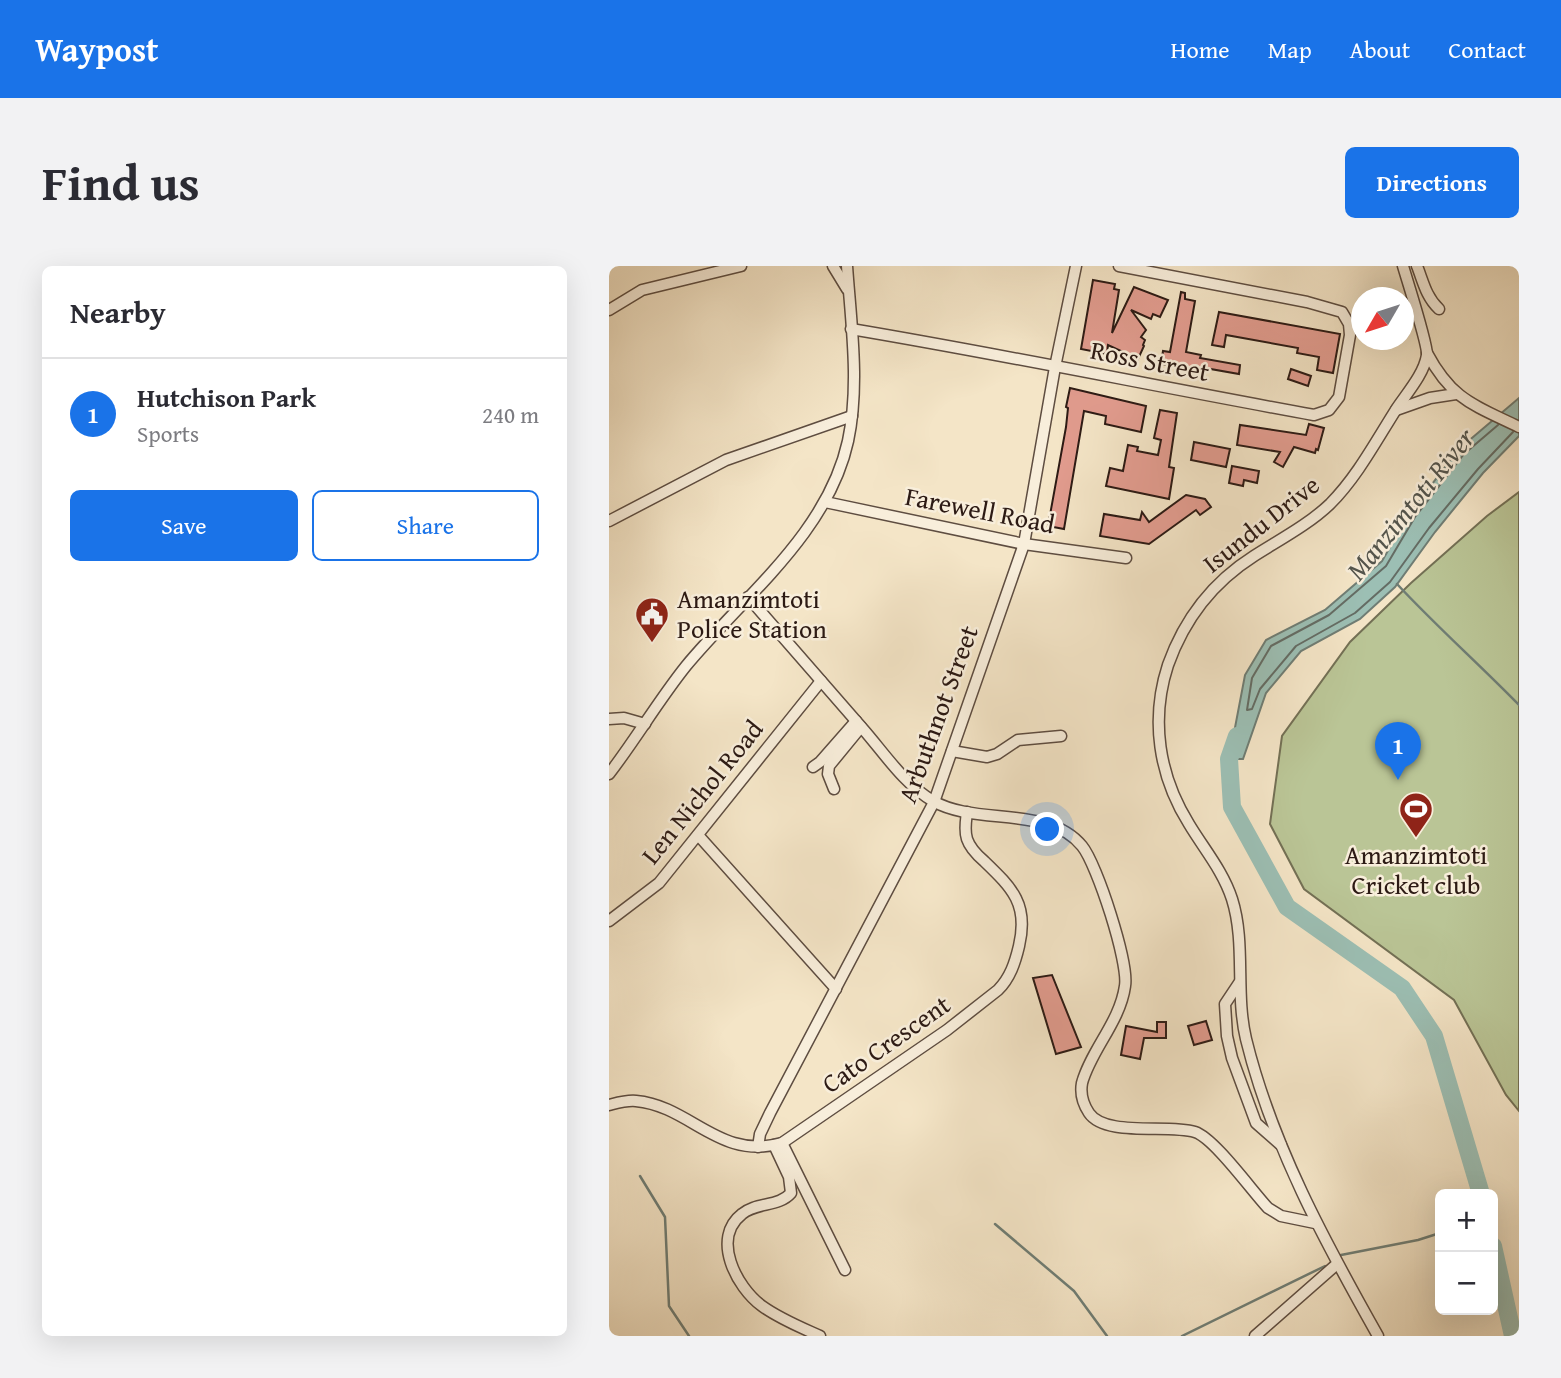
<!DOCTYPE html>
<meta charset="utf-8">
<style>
body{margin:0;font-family:"Gentium Book Plus",serif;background:#f2f2f3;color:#2b2b33}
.controls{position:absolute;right:21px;bottom:21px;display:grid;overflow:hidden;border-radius:10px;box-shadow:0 7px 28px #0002}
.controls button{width:63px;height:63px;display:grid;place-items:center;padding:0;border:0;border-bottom:2px solid #e1e1e2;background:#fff;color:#2b2b33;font:35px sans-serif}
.compass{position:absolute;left:742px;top:21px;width:63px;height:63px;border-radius:50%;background:#fff;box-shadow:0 7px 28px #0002;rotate:231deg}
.you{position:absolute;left:439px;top:564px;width:24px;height:24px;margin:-18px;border:5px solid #fff;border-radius:50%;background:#1a73e8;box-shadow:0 0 0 10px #1a73e833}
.badge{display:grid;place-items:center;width:46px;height:46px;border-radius:50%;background:#1a73e8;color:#fff;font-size:23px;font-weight:700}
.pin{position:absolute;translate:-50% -58px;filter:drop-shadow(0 2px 4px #0008)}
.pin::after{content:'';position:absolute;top:37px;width:24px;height:21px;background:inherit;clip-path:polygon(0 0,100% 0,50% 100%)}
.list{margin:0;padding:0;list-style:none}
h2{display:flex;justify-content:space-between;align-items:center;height:91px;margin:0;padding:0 28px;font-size:30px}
h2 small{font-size:23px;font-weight:400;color:#7c7c81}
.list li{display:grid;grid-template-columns:46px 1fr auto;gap:21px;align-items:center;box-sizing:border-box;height:112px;padding:0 28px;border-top:2px solid #e1e1e2}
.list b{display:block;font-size:26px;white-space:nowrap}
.list p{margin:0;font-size:23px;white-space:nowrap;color:#7c7c81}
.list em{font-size:23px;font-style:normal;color:#7c7c81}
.actions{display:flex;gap:14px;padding:21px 28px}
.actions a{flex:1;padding:16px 0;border:2px solid #1a73e8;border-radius:10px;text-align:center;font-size:24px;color:#1a73e8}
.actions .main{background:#1a73e8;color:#fff}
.map{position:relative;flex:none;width:910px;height:1070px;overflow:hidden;border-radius:10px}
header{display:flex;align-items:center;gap:42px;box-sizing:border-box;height:98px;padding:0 35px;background:#1a73e8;color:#fff}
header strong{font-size:33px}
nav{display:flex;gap:38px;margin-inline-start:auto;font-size:24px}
.intro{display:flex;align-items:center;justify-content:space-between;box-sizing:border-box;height:168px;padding:0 42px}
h1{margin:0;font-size:49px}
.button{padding:18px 32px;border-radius:10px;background:#1a73e8;color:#fff;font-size:24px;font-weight:700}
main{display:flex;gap:42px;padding:0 42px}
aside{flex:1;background:#fff;border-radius:10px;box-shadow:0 7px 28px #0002}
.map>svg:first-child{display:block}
.green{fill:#bac596;stroke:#737055;stroke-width:2}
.water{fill:#9cbfb4;stroke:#6f7d74;stroke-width:2}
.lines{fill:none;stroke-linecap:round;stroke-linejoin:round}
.shore{stroke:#646c64;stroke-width:2}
.stream{stroke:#6f7d74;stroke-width:2.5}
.river{stroke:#9cbfb4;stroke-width:18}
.building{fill:#e29c8f;stroke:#2c1a14;stroke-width:2}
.minor-casing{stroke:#5e4d41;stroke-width:13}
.minor{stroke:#f8eedb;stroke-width:10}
.labels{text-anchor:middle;stroke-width:5;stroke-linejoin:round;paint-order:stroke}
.street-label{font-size:26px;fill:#2c1a14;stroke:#f8eedb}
.poi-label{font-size:26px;fill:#2c1a14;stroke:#f8eedb;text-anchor:start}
.water-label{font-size:28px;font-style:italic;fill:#53544c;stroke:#f8eedb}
</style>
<header>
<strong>Waypost</strong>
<nav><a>Home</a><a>Map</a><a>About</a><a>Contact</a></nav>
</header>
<div class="intro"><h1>Find us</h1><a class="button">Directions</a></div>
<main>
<aside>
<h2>Nearby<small></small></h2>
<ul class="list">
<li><span class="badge">1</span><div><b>Hutchison Park</b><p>Sports</p></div><em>240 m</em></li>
</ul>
<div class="actions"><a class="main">Save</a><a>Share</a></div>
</aside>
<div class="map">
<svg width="910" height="1070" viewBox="0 0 910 1070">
<rect width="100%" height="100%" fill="#f4e5c7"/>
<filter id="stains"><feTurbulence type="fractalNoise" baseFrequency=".00286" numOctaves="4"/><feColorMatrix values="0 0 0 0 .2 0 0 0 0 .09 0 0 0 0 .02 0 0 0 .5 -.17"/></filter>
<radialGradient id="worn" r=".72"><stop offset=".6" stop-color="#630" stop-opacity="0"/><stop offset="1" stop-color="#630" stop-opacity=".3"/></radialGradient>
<!-- green -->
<polygon class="green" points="910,226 910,845 897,829 845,734 695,623 661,558 673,470 741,376 802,317 878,250"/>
<!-- water -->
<polygon class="water" points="910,132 910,170 874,207 826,266 786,321 751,353 692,385 657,427 634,493 620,493 636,409 657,374 716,344 773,295 800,248 850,183"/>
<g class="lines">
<!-- shore -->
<polyline class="shore" points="889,159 855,188 806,251 777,300 720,349 662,380 643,412 638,444 643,443 651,423 687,380 746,347 781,316 820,262 869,203 904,166"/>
<!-- stream -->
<g class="stream">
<path d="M788,318c39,42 82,80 122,121"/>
<polyline points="31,910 56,951 60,1040 80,1070"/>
<polyline points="386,958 465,1025 498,1070"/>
<polyline points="732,989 809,974 831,967"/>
<polyline points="573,1070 716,1000"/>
</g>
<!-- river -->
<g class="river">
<polyline points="628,470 620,493 623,541 678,641 793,722 825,770 872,928"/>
<polyline points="884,980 904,1070"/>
</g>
</g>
<!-- building -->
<g class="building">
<polygon points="484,14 506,18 505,23 510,24 503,67 525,21 559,34 551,51 544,48 542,53 522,44 537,64 532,71 536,74 534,79 535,80 529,93 499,79 498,88 472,83"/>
<polygon points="572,26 576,27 576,33 586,35 577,86 592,89 591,92 631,99 630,108 590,101 589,104 552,98 554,85 561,86"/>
<polygon points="610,46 731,68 724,107 708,104 710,91 688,87 689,82 617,69 615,81 603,79"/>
<polygon points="682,103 702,110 699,120 679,113"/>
<polygon points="461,122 537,140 532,166 496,158 497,150 475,145 455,263 439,260 457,161 459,142 457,141"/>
<polygon points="551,144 568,147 560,201 565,202 560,233 497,220 501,202 514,205 519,179 529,181 528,185 549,189 552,174 545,172"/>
<polygon points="700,158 715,162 709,184 707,183 706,187 685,181 674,201 665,196 671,186 628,179 631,159 697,169"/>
<polygon points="585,176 621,183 617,201 582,194"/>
<polygon points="623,200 650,205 648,217 635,214 634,220 620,217"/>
<polygon points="577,229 596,233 602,241 591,249 587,244 540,278 491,270 495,248 531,254 533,246 540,256"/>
<polygon points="443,709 472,781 447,788 424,712"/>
<polygon points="597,755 603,774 585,779 579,760"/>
<polygon points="548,756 557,756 557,772 535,772 531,793 512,789 517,760 548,766"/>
</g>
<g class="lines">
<!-- minor casing -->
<g class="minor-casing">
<g id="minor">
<polyline points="224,0 238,23"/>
<path d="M808,0c6,15 9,31 22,43"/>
<polyline points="0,44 33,24 132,0"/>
<path d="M242,63c155,26 308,58 463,86l15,-5 10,-13 11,-62 -1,-11 -7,-12 -35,-10 -188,-36"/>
<path d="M818,87c25,47 47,52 92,74"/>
<polyline points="787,144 821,132 847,128"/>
<polyline points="216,236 415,278 517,292"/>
<polyline points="0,255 117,194 243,150"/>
<path d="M139,331c38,44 77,88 115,132 21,24 42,56 70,72 43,25 116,4 149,45 15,18 47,117 43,140 -5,36 -34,64 -43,97 -2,11 1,21 7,30 16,24 79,11 106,19 19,6 57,59 73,76l13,8 34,7"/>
<polyline points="0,453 15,452 36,458"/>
<polyline points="343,485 378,491 388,488 409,474 452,470"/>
<polyline points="204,501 211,496 247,455"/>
<path d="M0,508c27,-35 49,-73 77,-108 58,-70 142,-133 162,-225 12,-56 3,-118 -1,-175"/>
<polyline points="225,523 219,508 220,500 252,461"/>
<polyline points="89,569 227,723"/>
<polyline points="0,655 50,617 212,415"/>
<polyline points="630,717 616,738 618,770 623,792 647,857 672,879"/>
<path d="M0,839c8,-2 18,-5 27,-4 55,5 83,60 146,42l165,-113 51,-40c12,-12 17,-27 21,-44 10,-42 -7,-58 -35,-85 -7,-6 -14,-13 -17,-22 -3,-9 -1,-18 0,-27"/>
<polyline points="173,877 236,1004"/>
<path d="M165,879l15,32 2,16c-12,14 -35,9 -49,21 -31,24 -6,73 20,92 18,13 38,21 58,30"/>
<polyline points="149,881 151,868 161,847 325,536 415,278 446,101 467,0"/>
<polyline points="646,1070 728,998"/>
<path d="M769,1070c-53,-94 -106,-191 -132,-297 -11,-46 0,-96 -14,-140 -9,-28 -28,-50 -43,-75 -30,-48 -39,-104 -21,-159 16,-45 45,-83 86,-109 25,-16 54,-31 76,-52 27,-27 46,-63 67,-96 10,-15 27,-34 30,-53 1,-10 -20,-75 -24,-89"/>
</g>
</g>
<!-- minor -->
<use href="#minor" class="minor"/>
</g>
<!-- icons -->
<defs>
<g id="civic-pin" transform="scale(1.75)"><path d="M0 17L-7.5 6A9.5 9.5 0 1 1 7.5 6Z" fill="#8f2418" stroke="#f8eedb"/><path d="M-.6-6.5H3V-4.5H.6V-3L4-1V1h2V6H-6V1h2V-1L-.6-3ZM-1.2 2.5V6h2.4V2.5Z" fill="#fff"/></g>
<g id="stadium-pin" transform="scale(1.75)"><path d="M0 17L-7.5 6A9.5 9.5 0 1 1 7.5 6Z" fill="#8f2418" stroke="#f8eedb"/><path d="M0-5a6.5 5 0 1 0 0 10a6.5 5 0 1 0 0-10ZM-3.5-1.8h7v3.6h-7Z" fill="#fff"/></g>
</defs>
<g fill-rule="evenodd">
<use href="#civic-pin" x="43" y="348"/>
<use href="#stadium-pin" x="807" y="543"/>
</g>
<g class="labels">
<!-- street labels -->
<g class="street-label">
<text transform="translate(541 95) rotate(11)" y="9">Ross Street</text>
<text transform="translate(371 244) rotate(11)" y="9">Farewell Road</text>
<text transform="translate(652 258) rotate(-38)" y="9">Isundu Drive</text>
<text transform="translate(329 448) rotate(-70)" y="9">Arbuthnot Street</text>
<text transform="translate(93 526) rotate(-51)" y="9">Len Nichol Road</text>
<text transform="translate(277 778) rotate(-35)" y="9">Cato Crescent</text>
</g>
<!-- poi labels -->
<g class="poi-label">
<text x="68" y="342">Amanzimtoti<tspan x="68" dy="30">Police Station</tspan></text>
<text x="807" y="598" text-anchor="middle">Amanzimtoti<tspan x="807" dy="30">Cricket club</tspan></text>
</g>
<!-- water labels -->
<g class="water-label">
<text transform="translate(801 238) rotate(-51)" y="10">Manzimtoti River</text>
</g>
</g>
<rect width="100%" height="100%" filter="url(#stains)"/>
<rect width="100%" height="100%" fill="url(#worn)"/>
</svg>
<div class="controls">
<button>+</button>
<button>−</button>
</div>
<svg class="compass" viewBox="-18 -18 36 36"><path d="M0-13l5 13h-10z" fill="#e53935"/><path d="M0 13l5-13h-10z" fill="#7c7c81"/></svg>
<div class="you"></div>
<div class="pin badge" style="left:789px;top:514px">1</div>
</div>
</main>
